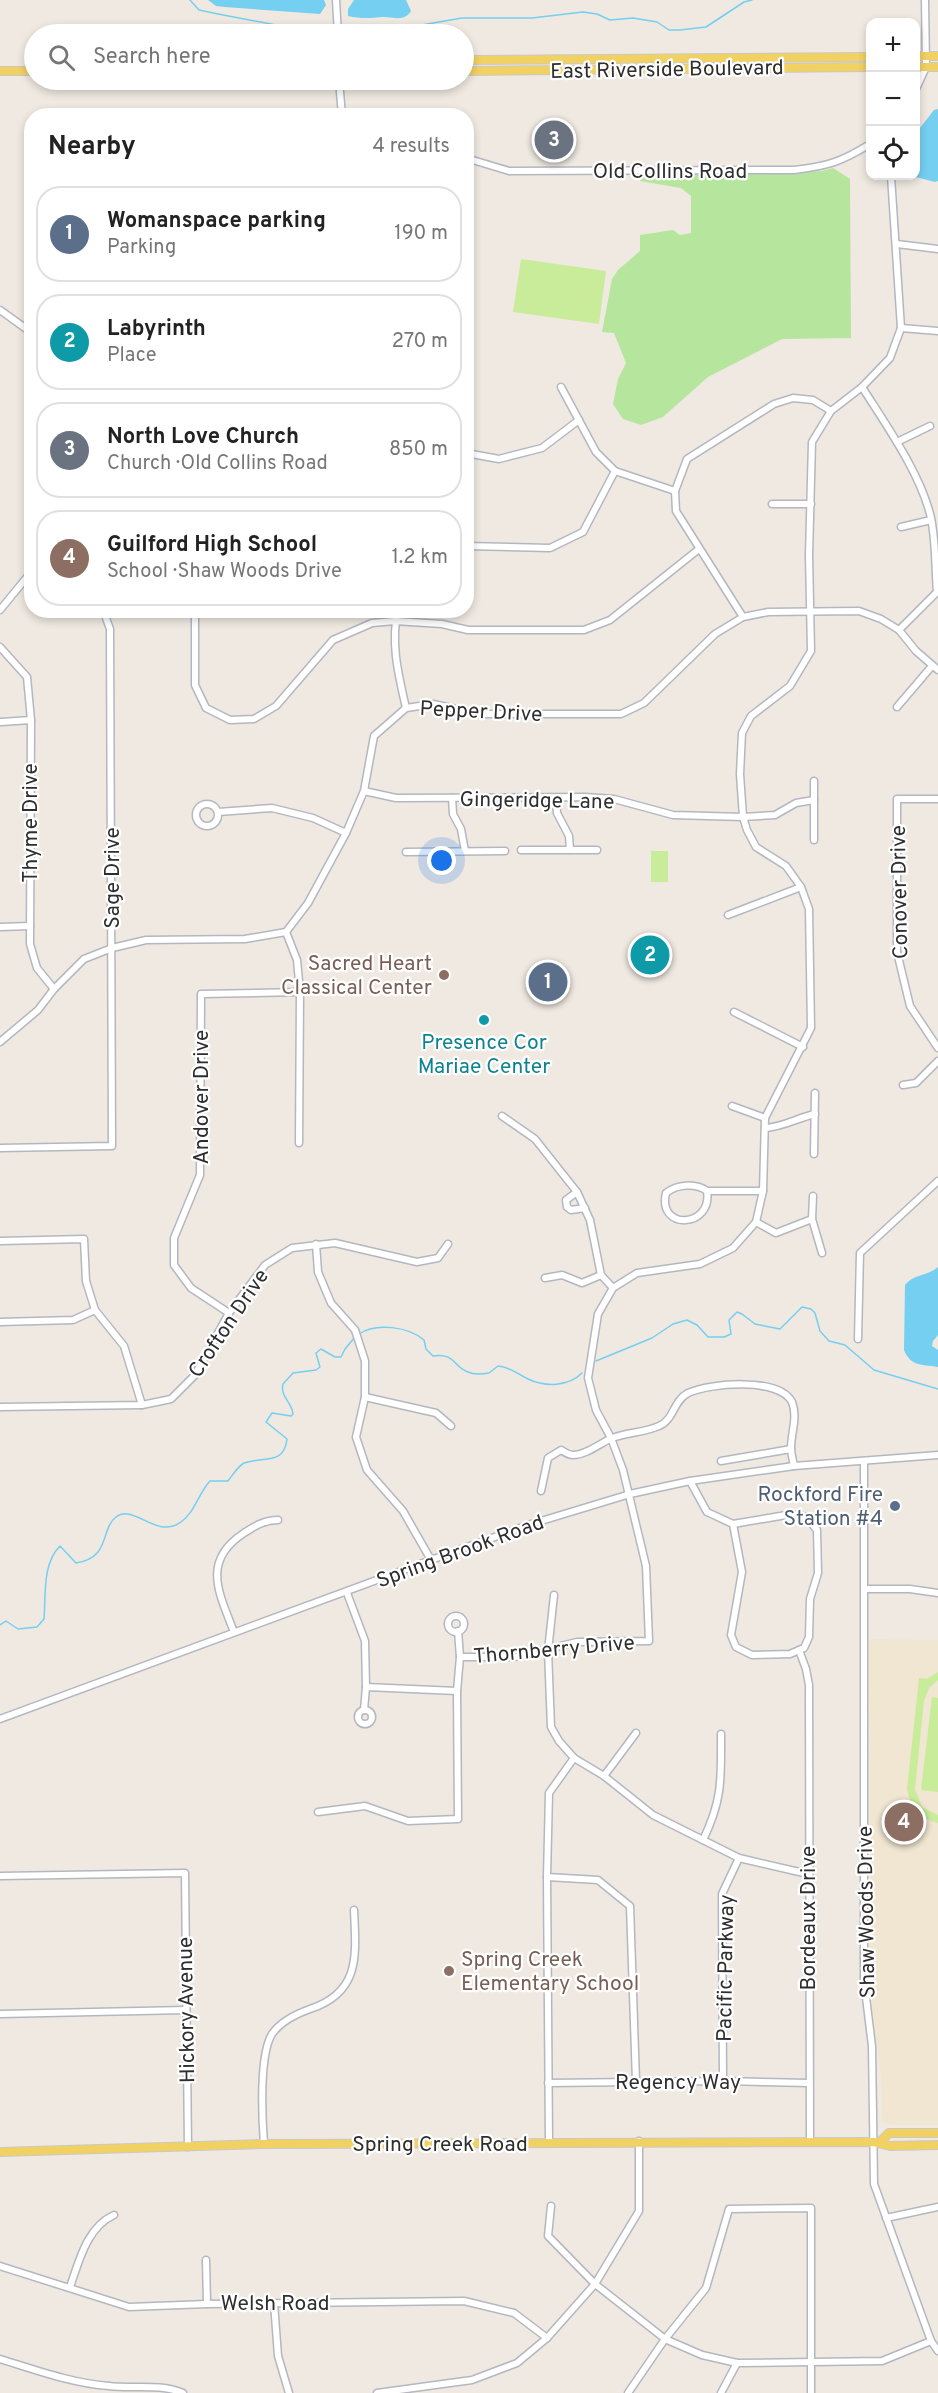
<!DOCTYPE html>
<meta charset="utf-8">
<style>
body{margin:0;font-family:Overpass,sans-serif;background:#f2f2f2;color:#222}
.controls{position:absolute;right:18px;top:18px;display:grid;overflow:hidden;border-radius:12px;box-shadow:0 3px 9px #0003}
.controls button{width:54px;height:54px;display:grid;place-items:center;padding:0;border:0;border-bottom:2px solid #e0e0e0;background:#fff;color:#222;font:30px sans-serif}
.you{position:absolute;left:442px;top:861px;width:21px;height:21px;margin:-15px;border:4px solid #fff;border-radius:50%;background:#1a73e8;box-shadow:0 0 0 9px #1a73e833}
.badge{display:grid;place-items:center;width:39px;height:39px;border-radius:50%;background:#4264fb;color:#fff;font-size:20px;font-weight:700}
.pin{position:absolute;translate:-50% -50%;border:3px solid #fff;box-shadow:0 2px 6px #0006}
.list{margin:0;padding:0;list-style:none}
h2{display:flex;justify-content:space-between;align-items:center;height:78px;margin:0;padding:0 24px;font-size:26px}
h2 small{font-size:20px;font-weight:400;color:#767676}
.list li{display:grid;grid-template-columns:39px 1fr auto;gap:18px;align-items:center;box-sizing:border-box;height:96px;margin:0 12px 12px;padding:0 12px;border:2px solid #e0e0e0;border-radius:24px}
.list b{display:block;font-size:22px;white-space:nowrap}
.list p{margin:0;font-size:20px;white-space:nowrap;color:#767676}
.list em{font-size:20px;font-style:normal;color:#767676}
.icon{flex:none;width:33px;height:33px;fill:none;stroke:currentColor;stroke-width:2;stroke-linecap:round;stroke-linejoin:round}
.map{position:relative;flex:none;width:938px;height:2393px;overflow:hidden}
.search{position:absolute;background:#fff;box-shadow:0 3px 9px #0003;left:24px;top:24px;width:450px;height:66px;display:flex;align-items:center;gap:15px;box-sizing:border-box;padding:0 21px;border-radius:33px;color:#767676;font-size:22px}
.panel{position:absolute;background:#fff;box-shadow:0 3px 9px #0003;left:24px;top:108px;width:450px;height:510px;border-radius:24px}
.map>svg:first-child{display:block}
.education{fill:#f0e6d1}
.green{fill:#b6e59e}
.pitch{fill:#c9ec9a}
.water{fill:#75cff0}
.lines{fill:none;stroke-linecap:round;stroke-linejoin:round}
.stream{stroke:#75cff0;stroke-width:1.5}
.minor-casing{stroke:#b4b7c1;stroke-width:9}
.major-casing{stroke:#c9c9c9;stroke-width:10}
.minor{stroke:#fff;stroke-width:6}
.major{stroke:#f2d163;stroke-width:8}
.education-dot{fill:#8d6e63;stroke:#fff;stroke-width:2}
.culture-dot{fill:#0f9aa8;stroke:#fff;stroke-width:2}
.service-dot{fill:#5c6f8a;stroke:#fff;stroke-width:2}
.labels{text-anchor:middle;stroke-width:4.5;stroke-linejoin:round;paint-order:stroke}
.street-label{font-size:21px;fill:#2e2e2e;stroke:#fff}
.education-label{font-size:21px;fill:#785e54;stroke:#fff;text-anchor:end}
.culture-label{font-size:21px;fill:#0d838f;stroke:#fff}
.service-label{font-size:21px;fill:#4e5e75;stroke:#fff;text-anchor:end}
</style>
<div class="map">
<svg width="938" height="2393" viewBox="0 0 938 2393">
<rect width="100%" height="100%" fill="#efe9e1"/>
<!-- education -->
<polygon class="education" points="869,1639 938,1640 938,2125 891,2125 882,2121 881,2073 872,2010 870,1973"/>
<!-- green -->
<polygon class="green" points="833,168 850,179 851,338 782,339 708,377 663,417 641,425 623,419 613,404 618,379 626,363 614,333 602,332 612,279 618,270 640,251 640,235 673,230 680,235 691,233 691,196 681,188 640,181 640,173 784,173 822,171"/>
<!-- pitch -->
<g class="pitch">
<polygon points="521,259 606,271 599,324 513,312"/>
<rect x="651" y="851" width="17" height="31"/>
<path d="M938,1672v8l-9,8 -5,13 -9,88 7,18 16,8v8c-17,-4 -28,-16 -31,-34l12,-111 8,1z"/>
<polygon points="932,1697 938,1698 938,1792 921,1790"/>
</g>
<!-- water -->
<g class="water">
<polygon points="208,0 324,0 326,5 320,14 225,7 216,6"/>
<path d="M354,0h52l5,11c-7,11 -17,6 -27,6 -13,1 -23,2 -36,-1v-7z"/>
<polygon points="938,109 938,181 935,182 912,176 916,176 916,133 934,110"/>
<path d="M938,1267v68l-5,6 -1,5 6,4v17c-17,-3 -27,0 -34,-17l1,-65c10,-12 21,-8 33,-18z"/>
</g>
<g class="lines">
<!-- stream -->
<g class="stream">
<polyline points="190,0 199,10 218,14 276,25 329,29"/>
<polyline points="347,28 416,26 462,18 532,18 583,12 597,14 610,20 633,18 657,22 669,30 680,30 706,27 744,2 752,0"/>
<path d="M359,1334c17,-12 50,-7 65,6l2,9 7,7c23,-3 19,10 35,16 6,3 15,2 21,1l9,-7c13,1 19,8 30,13 17,8 40,8 54,-6"/>
<polyline points="596,1361 652,1338 673,1324 687,1320 697,1325 708,1337 724,1337 731,1334 729,1320 737,1312 742,1314 755,1324 780,1329 802,1307 811,1309 815,1313 820,1331 829,1341 845,1345 874,1370 938,1389"/>
<path d="M0,1625l6,-4 12,8 19,-2 7,-8c2,-24 -2,-55 16,-73l16,17c35,-5 24,-34 40,-46 18,-14 40,23 65,5 14,-10 17,-28 29,-41h18c4,-5 10,-15 16,-18 19,-7 40,3 43,-24l-21,-17 6,-9 19,3 2,-2c-1,-12 -13,-17 -10,-30l10,-11 23,-3 4,-3 -4,-14 5,-4 14,8h6l4,-8 10,-12"/>
</g>
<!-- minor casing -->
<g class="minor-casing">
<g id="minor">
<polyline points="336,0 338,34"/>
<polyline points="339,80 342,116"/>
<polyline points="916,89 926,67 925,0"/>
<path d="M466,158l43,13 285,-1c34,-4 47,-8 76,-26"/>
<polyline points="897,244 938,249"/>
<polyline points="0,310 32,333"/>
<polyline points="901,328 938,331"/>
<polyline points="561,387 596,452 615,471 675,491"/>
<path d="M862,387c24,38 59,87 69,131 5,24 4,50 6,74l-38,38"/>
<polyline points="897,442 930,426"/>
<polyline points="466,453 499,459 542,448 579,420"/>
<polyline points="772,504 811,504"/>
<polyline points="901,527 931,520"/>
<polyline points="466,546 550,548 583,532 615,471"/>
<polyline points="0,610 32,571"/>
<polyline points="195,610 195,685 206,708 230,720 254,719 276,706 333,640 372,623 395,621 442,624 468,630 584,630 610,620 699,549"/>
<path d="M398,610c-8,33 1,67 8,98"/>
<polyline points="743,617 676,511 675,491 687,459 774,404 793,398 813,400 831,411"/>
<polyline points="0,647 27,677 31,720 30,944 37,968 54,989"/>
<polyline points="897,707 932,666"/>
<polyline points="1,722 31,720"/>
<polyline points="364,791 396,798 585,797 614,799 673,815 743,817 775,815 796,803 814,800"/>
<polyline points="452,798 453,814 461,829 465,851"/>
<polyline points="556,799 557,813 569,836 570,850"/>
<polyline points="938,799 897,799 897,952 910,1006 938,1048"/>
<circle cx="207" cy="815" r="11"/>
<polyline points="218,812 272,808 313,818 346,833"/>
<polyline points="814,840 814,781"/>
<polyline points="521,850 597,850"/>
<polyline points="406,852 505,851"/>
<polyline points="728,915 801,887"/>
<polyline points="0,927 30,926"/>
<polyline points="286,932 297,960 300,992 299,1143"/>
<polyline points="734,1012 803,1047"/>
<polyline points="0,1042 38,1010 54,989 84,959 112,948 146,940 245,939 286,932 308,903 346,833 364,791 374,736 406,708 433,704 479,714 621,714 644,703 715,634 743,617 768,612 859,611 881,619 899,630 916,651 938,670"/>
<polyline points="903,1085 916,1083 938,1061"/>
<polyline points="732,1106 765,1118"/>
<polyline points="502,1116 535,1139 577,1192 590,1220 601,1275 613,1288"/>
<path d="M765,1128c18,-1 32,-10 50,-14"/>
<polyline points="0,1148 112,1146 110,629 103,610"/>
<polyline points="814,1154 815,1093"/>
<path d="M707,1191c6,37 -50,40 -41,2 11,-9 30,-10 41,-2h56"/>
<polyline points="577,1192 566,1200 567,1207 571,1210 585,1208"/>
<polyline points="813,1196 812,1219 822,1253"/>
<polyline points="756,1222 763,1191 765,1118 811,1028 809,909 801,887 786,866 756,847 747,830 743,817 740,774 742,733 751,716 790,686 811,651 809,555 812,442 831,411 862,387 890,358 901,328 891,176"/>
<polyline points="0,1241 84,1239 86,1281 95,1310 124,1346 142,1405"/>
<polyline points="316,1244 318,1272 331,1303 355,1330 365,1361 365,1397 356,1437 367,1470 403,1511 431,1560"/>
<polyline points="545,1278 562,1275 582,1283 601,1275"/>
<polyline points="229,1313 191,1288 174,1265 174,1238 200,1175 201,994 300,992"/>
<polyline points="0,1322 73,1320 95,1310"/>
<polyline points="858,1339 860,1253 938,1181"/>
<polyline points="365,1397 436,1413 451,1426"/>
<polyline points="0,1407 142,1405 171,1399 195,1375 229,1313 265,1265 292,1248 335,1243 417,1262 438,1258 448,1244"/>
<polyline points="721,1461 791,1449"/>
<polyline points="864,1461 864,1981 872,2046 874,2184 931,2341 938,2351"/>
<polyline points="690,1481 707,1512 733,1524"/>
<path d="M541,1491l7,-33 13,-8c4,2 7,5 12,5 13,0 26,-11 37,-16 16,-7 34,-6 49,-13 15,-6 14,-25 29,-33 22,-10 91,-16 104,9 6,15 -1,31 -1,46 0,6 2,12 3,18"/>
<polygon points="792,1514 806,1517 817,1530 818,1573 810,1599 809,1637 804,1648 790,1654 752,1655 736,1647 731,1635 742,1572 733,1524"/>
<polyline points="865,1589 910,1589 938,1593"/>
<polyline points="347,1593 365,1641 366,1687 364,1710"/>
<polyline points="554,1595 548,1651 551,1727 559,1741 574,1758 604,1776 653,1815 739,1858 808,1874"/>
<circle cx="456" cy="1624" r="8"/>
<path d="M234,1632c-15,-39 -33,-71 10,-99 11,-7 20,-13 34,-13"/>
<polyline points="799,1650 806,1669 809,1685 810,2142"/>
<polyline points="460,1657 515,1657 577,1642 649,1641 646,1566 623,1470 611,1438 596,1410 588,1378 598,1314 613,1288 637,1273 700,1264 733,1248 756,1222 776,1233 812,1219"/>
<polyline points="366,1687 457,1691"/>
<circle cx="365" cy="1717" r="7"/>
<polyline points="0,1719 431,1560 531,1524 630,1494 690,1481 794,1466 938,1455"/>
<polyline points="604,1776 636,1733"/>
<polyline points="318,1812 365,1806 408,1821 458,1819 457,1691 460,1657 458,1631"/>
<path d="M703,1840c20,-41 18,-62 18,-106"/>
<polyline points="0,1876 185,1873 188,2147"/>
<polyline points="547,1877 598,1880 630,1906 636,2081"/>
<polyline points="0,2014 186,2010"/>
<polyline points="723,2081 722,1894 739,1858"/>
<polyline points="548,2083 723,2081 809,2083"/>
<polyline points="549,2143 547,1877 549,1793 574,1758"/>
<path d="M264,2144c-2,-26 -5,-89 8,-110 9,-13 24,-20 38,-25 51,-17 46,-54 44,-99"/>
<polyline points="551,2206 548,2236 595,2284 665,2339 702,2355 737,2363 882,2361 931,2341"/>
<polyline points="886,2218 938,2207"/>
<polyline points="206,2260 207,2304"/>
<polyline points="0,2266 129,2307 207,2304 464,2301 514,2313 547,2338"/>
<path d="M70,2287c9,-26 17,-60 44,-72"/>
<polyline points="274,2303 278,2356 289,2393"/>
<path d="M0,2359c36,11 71,24 109,27 25,3 50,-3 74,7"/>
<polyline points="377,2393 472,2380 517,2363 547,2338 595,2284 639,2211 639,2141"/>
<polyline points="628,2393 665,2339 706,2288 729,2209 811,2208 811,2393"/>
<polyline points="721,2393 737,2363"/>
</g>
</g>
<!-- major casing -->
<g class="major-casing">
<g id="major">
<polyline points="916,56 938,56"/>
<polyline points="464,60 870,57"/>
<polyline points="916,67 938,67"/>
<polyline points="0,71 34,71"/>
<polyline points="464,71 870,67"/>
<polyline points="880,2142 889,2133 938,2133"/>
<polyline points="0,2152 264,2144 874,2142 890,2146 938,2145"/>
</g>
</g>
<!-- minor -->
<use href="#minor" class="minor"/>
<!-- major -->
<use href="#major" class="major"/>
</g>
<!-- markers -->
<g class="education-dot">
<circle cx="444" cy="975" r="6"/>
<circle cx="449" cy="1971" r="6"/>
</g>
<circle class="culture-dot" cx="484" cy="1020" r="6"/>
<circle class="service-dot" cx="895" cy="1506" r="6"/>
<g class="labels">
<!-- street labels -->
<g class="street-label">
<text transform="translate(667 69) rotate(-1)" y="7">East Riverside Boulevard</text>
<text x="670" y="178">Old Collins Road</text>
<text transform="translate(481 711) rotate(3)" y="7">Pepper Drive</text>
<text transform="translate(537 800) rotate(1)" y="7">Gingeridge Lane</text>
<text transform="translate(30 823) rotate(-90)" y="7">Thyme Drive</text>
<text transform="translate(112 878) rotate(-90)" y="7">Sage Drive</text>
<text transform="translate(899 892) rotate(-91)" y="7">Conover Drive</text>
<text transform="translate(201 1097) rotate(-90)" y="7">Andover Drive</text>
<text transform="translate(228 1323) rotate(-56)" y="7">Crofton Drive</text>
<text transform="translate(460 1551) rotate(-20)" y="7">Spring Brook Road</text>
<text transform="translate(554 1649) rotate(-5)" y="7">Thornberry Drive</text>
<text transform="translate(866 1912) rotate(-91)" y="7">Shaw Woods Drive</text>
<text transform="translate(808 1918) rotate(-90)" y="7">Bordeaux Drive</text>
<text transform="translate(725 1968) rotate(-89)" y="7">Pacific Parkway</text>
<text transform="translate(186 2010) rotate(-91)" y="7">Hickory Avenue</text>
<text x="678" y="2089">Regency Way</text>
<text x="440" y="2151">Spring Creek Road</text>
<text x="275" y="2310">Welsh Road</text>
</g>
<!-- education labels -->
<g class="education-label">
<text x="432" y="970">Sacred Heart<tspan x="432" dy="24">Classical Center</tspan></text>
<text x="461" y="1966" text-anchor="start">Spring Creek<tspan x="461" dy="24">Elementary School</tspan></text>
</g>
<!-- culture labels -->
<g class="culture-label">
<text x="484" y="1049">Presence Cor<tspan x="484" dy="24">Mariae Center</tspan></text>
</g>
<!-- service labels -->
<g class="service-label">
<text x="883" y="1501">Rockford Fire<tspan x="883" dy="24">Station #4</tspan></text>
</g>
</g>
</svg>
<div class="controls">
<button>+</button>
<button>−</button>
<button><svg class="icon" aria-label="locate" viewBox="0 0 24 24"><circle cx="12" cy="12" r="6"/><path d="M12 2v4M12 18v4M2 12h4M18 12h4"/></svg></button>
</div>
<div class="you"></div>
<div class="pin badge" style="left:548px;top:982px;background:#5c6f8a">1</div>
<div class="pin badge" style="left:650px;top:955px;background:#0f9aa8">2</div>
<div class="pin badge" style="left:554px;top:140px;background:#6b7280">3</div>
<div class="pin badge" style="left:904px;top:1822px;background:#8d6e63">4</div>
<div class="search"><svg class="icon" aria-label="search" viewBox="0 0 24 24"><circle cx="10" cy="10" r="6"/><path d="M15 15l6 6"/></svg>Search here</div>
<section class="panel">
<h2>Nearby<small>4 results</small></h2>
<ul class="list">
<li><span class="badge" style="background:#5c6f8a">1</span><div><b>Womanspace parking</b><p>Parking</p></div><em>190 m</em></li>
<li><span class="badge" style="background:#0f9aa8">2</span><div><b>Labyrinth</b><p>Place</p></div><em>270 m</em></li>
<li><span class="badge" style="background:#6b7280">3</span><div><b>North Love Church</b><p>Church · Old Collins Road</p></div><em>850 m</em></li>
<li><span class="badge" style="background:#8d6e63">4</span><div><b>Guilford High School</b><p>School · Shaw Woods Drive</p></div><em>1.2 km</em></li>
</ul>
</section>
</div>
